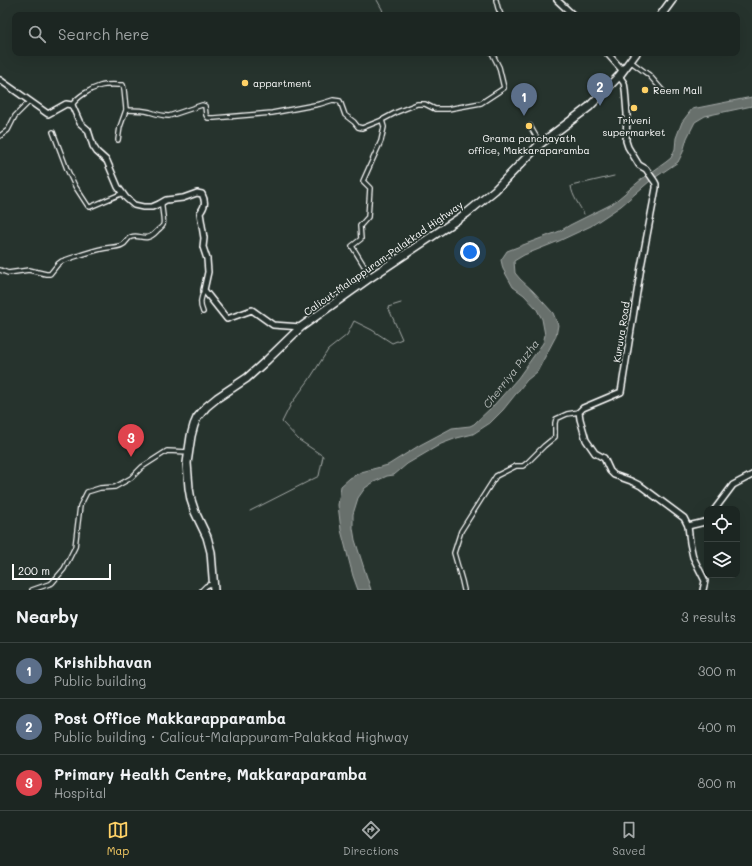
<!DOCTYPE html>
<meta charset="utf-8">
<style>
body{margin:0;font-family:Mali,sans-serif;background:#252e2a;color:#f1f3f6}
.controls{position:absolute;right:12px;bottom:12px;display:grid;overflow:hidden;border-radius:8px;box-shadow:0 4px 16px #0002}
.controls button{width:36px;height:36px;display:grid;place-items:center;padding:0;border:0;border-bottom:1px solid #3a4340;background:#1c2622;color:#f1f3f6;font:20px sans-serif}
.scale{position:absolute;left:12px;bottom:10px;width:99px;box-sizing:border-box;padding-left:4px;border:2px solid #fff;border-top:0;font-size:11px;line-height:14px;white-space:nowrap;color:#fff;-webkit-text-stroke:3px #26332d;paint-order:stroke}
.you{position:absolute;left:470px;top:252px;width:14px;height:14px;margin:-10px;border:3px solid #fff;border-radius:50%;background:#1a73e8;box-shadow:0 0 0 6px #1a73e833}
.badge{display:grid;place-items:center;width:26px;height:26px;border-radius:50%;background:#ffd166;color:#fff;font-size:13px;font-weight:700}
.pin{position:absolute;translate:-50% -33px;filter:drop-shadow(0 1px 2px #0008)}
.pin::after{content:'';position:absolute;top:21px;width:14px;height:12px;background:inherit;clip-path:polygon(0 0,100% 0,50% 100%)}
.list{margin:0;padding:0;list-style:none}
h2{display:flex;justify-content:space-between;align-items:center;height:52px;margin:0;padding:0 16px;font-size:17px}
h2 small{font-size:13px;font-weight:400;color:#a0a5a5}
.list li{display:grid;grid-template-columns:26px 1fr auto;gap:12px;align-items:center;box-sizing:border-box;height:56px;padding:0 16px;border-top:1px solid #3a4340}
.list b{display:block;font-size:15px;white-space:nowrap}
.list p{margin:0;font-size:13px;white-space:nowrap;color:#a0a5a5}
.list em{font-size:13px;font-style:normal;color:#a0a5a5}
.icon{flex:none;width:22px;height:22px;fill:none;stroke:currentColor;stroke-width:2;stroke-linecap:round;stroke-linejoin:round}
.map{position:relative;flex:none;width:752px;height:590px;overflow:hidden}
.search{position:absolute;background:#1c2622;box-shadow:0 4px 16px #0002;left:12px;right:12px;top:12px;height:44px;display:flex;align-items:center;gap:10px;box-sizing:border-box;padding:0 14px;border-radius:8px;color:#a0a5a5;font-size:15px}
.sheet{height:220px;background:#1c2622}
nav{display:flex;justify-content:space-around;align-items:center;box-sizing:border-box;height:56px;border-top:1px solid #3a4340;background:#1c2622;font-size:11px;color:#a0a5a5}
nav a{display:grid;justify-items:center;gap:2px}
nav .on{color:#ffd166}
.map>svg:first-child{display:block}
.water{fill:#67706c;stroke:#a4a9a7}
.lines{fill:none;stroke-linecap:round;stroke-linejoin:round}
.stream{stroke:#a4a9a7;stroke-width:1}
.street-casing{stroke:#fff;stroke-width:6}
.secondary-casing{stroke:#fff;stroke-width:8}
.highway-casing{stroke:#fff;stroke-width:10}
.street{stroke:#26332d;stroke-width:3.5}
.secondary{stroke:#26332d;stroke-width:5}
.highway{stroke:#26332d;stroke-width:7}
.poi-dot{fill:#ffd166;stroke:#26332d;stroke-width:1.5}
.labels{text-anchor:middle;stroke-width:3.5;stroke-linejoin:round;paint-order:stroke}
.poi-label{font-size:10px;fill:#fff;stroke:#26332d;text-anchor:start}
.street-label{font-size:10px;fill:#fff;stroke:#26332d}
.water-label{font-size:11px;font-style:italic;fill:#b3b8b6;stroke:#26332d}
</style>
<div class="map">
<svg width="752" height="590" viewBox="0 0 752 590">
<rect width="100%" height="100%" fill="#26332d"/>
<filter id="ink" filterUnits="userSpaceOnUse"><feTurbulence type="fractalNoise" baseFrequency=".025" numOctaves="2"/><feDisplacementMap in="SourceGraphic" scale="8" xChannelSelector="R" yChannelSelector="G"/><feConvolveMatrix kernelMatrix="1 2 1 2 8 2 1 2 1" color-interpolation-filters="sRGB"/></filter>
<g filter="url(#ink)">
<!-- water -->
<polygon class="water" points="752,97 752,106 705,116 695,122 687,138 683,152 678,162 650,181 621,206 591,226 559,241 524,255 514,261 515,273 520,279 533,291 553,313 558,325 556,336 537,372 527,380 503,410 490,423 473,434 457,438 441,444 407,464 394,475 387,476 374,482 365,488 358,498 353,514 353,528 355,540 371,590 358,590 353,576 341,530 338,505 341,486 350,478 361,472 388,465 420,445 452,428 470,426 474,424 494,405 518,378 543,343 545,335 542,319 536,308 524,295 513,287 503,269 501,260 507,251 560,231 570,225 612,204 642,179 666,162 671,158 675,149 676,138 682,122 692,109"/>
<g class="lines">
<!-- stream -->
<g class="stream">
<polyline points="377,0 382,9 384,15"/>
<path d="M584,214c-4,-8 -12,-18 -13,-28l43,-10"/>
<polyline points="250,511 319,476 323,456 299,440 282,422 291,404 309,380 328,350 347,335 354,321 372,330 392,343 402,339 388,307 401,303"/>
</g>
<!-- street casing -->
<g class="street-casing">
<g id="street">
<polyline points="496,0 498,8 501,15"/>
<polyline points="630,61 649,75 663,91"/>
<path d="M72,105c5,-8 18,-16 28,-19 7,-2 16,-1 23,-1l1,4 2,20 1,1c7,0 16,0 23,2 6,2 12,4 19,4l33,-11 3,1 1,9 2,3h6l58,-5 48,-9 13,-4 7,1 5,14 9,7 4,5 4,1 20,-8"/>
<polyline points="530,126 540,143"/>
<polyline points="53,132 67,169 75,186 88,206 90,207 123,193"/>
<polyline points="0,136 8,130 15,116 30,101"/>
<polyline points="118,140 120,127 126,110 127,110"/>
<path d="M0,270l8,3 21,-3 17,4h4l8,-10 4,-3c13,-4 26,-9 39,-12 7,-2 15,-1 21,-4 5,-2 5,-7 9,-8 9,-4 14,7 26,-6 2,-2 5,-4 6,-6 2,-5 -2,-16 -1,-22"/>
<polyline points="371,277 352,246 361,239 360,226 368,217 370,188 363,181 381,141 384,127 382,120 397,112 417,104 425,104 435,109 448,109 481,103 504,88 499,67 492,53"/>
<path d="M203,312c-4,-9 -2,-13 1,-22"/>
<polyline points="32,590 52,583 64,569 75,547 80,506 87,492 100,488 115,487 131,478 142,467 167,451 189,452"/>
<polyline points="202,590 206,586 213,583"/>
<polyline points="464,590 462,581 454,553 461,531 496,476 516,466 523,466 528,462 544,446 555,437 555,423 556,419 567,414 579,412"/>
</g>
</g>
<!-- secondary casing -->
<g class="secondary-casing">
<g id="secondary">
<polyline points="557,0 573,15"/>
<polyline points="607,53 623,71"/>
<polyline points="619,76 624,83 625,89 627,114 626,141 628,147 639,165 646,169 655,182 656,184 656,188 641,267 621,392 583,408 579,412 580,419 586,440 595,453 604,458 610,471 614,475 631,481 641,486 684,518 688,526"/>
<path d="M0,80l48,34 18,-10 6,1 8,18 8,7 5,16 4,6 10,9 11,26 8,11 8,7 9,2h9l7,-3 7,-4 17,-2 14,-5 5,1c4,8 3,12 -2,19l4,25 -1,9 4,12 1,13 -4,18 23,29 25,-9 21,15 28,2"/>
<polyline points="715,509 733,485 752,475"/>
<polyline points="703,590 705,581 693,557 690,543 688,526 705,522 707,521"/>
</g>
</g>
<!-- highway casing -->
<g class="highway-casing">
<g id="highway">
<polyline points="661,15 672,0"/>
<polyline points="214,590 211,552 207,537 195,512 191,500 189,488 187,463 191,436 194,425 197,418 206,407 217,398 247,378 267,360 301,327 371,277 467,213 495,190 540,144 589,107 619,76 636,53"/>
</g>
</g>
<!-- street -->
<use href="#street" class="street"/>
<!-- secondary -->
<use href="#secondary" class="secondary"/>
<!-- highway -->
<use href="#highway" class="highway"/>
</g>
</g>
<!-- markers -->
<g class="poi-dot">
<circle cx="245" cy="83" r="4"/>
<circle cx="645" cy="90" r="4"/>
<circle cx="634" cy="108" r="4"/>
<circle cx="529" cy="126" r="4"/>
</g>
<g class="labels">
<!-- poi labels -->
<g class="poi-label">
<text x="253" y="87">appartment</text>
<text x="653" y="94">Reem Mall</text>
<text x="634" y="124" text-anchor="middle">Triveni<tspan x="634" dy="12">supermarket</tspan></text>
<text x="529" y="142" text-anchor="middle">Grama panchayath<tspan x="529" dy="12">office, Makkaraparamba</tspan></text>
</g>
<!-- street labels -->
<g class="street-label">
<text transform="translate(383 258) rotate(-35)" y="4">Calicut-Malappuram-Palakkad Highway</text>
<text transform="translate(621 332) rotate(-81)" y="4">Kuruva Road</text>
</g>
<!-- water labels -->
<g class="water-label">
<text transform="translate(511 374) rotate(-52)" y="4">Cherriya Puzha</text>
</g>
</g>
</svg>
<div class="controls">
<button><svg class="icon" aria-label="locate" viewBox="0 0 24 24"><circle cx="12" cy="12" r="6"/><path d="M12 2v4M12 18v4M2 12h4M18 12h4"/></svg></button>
<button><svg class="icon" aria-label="layers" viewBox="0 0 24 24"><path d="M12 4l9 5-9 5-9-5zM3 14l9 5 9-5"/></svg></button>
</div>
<div class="scale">200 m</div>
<div class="you"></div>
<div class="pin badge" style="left:524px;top:116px;background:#5c6f8a">1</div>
<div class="pin badge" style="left:600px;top:106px;background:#5c6f8a">2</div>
<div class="pin badge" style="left:131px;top:457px;background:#e0444e">3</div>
<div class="search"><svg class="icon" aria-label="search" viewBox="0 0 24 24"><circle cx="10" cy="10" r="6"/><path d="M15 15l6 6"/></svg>Search here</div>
</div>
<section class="sheet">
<h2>Nearby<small>3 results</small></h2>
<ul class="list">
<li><span class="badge" style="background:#5c6f8a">1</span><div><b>Krishibhavan</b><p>Public building</p></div><em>300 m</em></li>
<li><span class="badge" style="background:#5c6f8a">2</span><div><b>Post Office Makkarapparamba</b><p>Public building · Calicut-Malappuram-Palakkad Highway</p></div><em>400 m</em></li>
<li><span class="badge" style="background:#e0444e">3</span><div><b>Primary Health Centre, Makkaraparamba</b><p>Hospital</p></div><em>800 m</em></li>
</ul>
</section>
<nav>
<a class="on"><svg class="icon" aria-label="map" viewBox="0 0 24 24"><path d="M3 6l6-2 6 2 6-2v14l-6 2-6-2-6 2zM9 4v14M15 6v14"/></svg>Map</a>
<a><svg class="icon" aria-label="directions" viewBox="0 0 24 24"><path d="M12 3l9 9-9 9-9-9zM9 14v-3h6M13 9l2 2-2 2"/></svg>Directions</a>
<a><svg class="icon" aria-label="saved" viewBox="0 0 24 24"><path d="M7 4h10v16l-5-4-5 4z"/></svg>Saved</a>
</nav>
